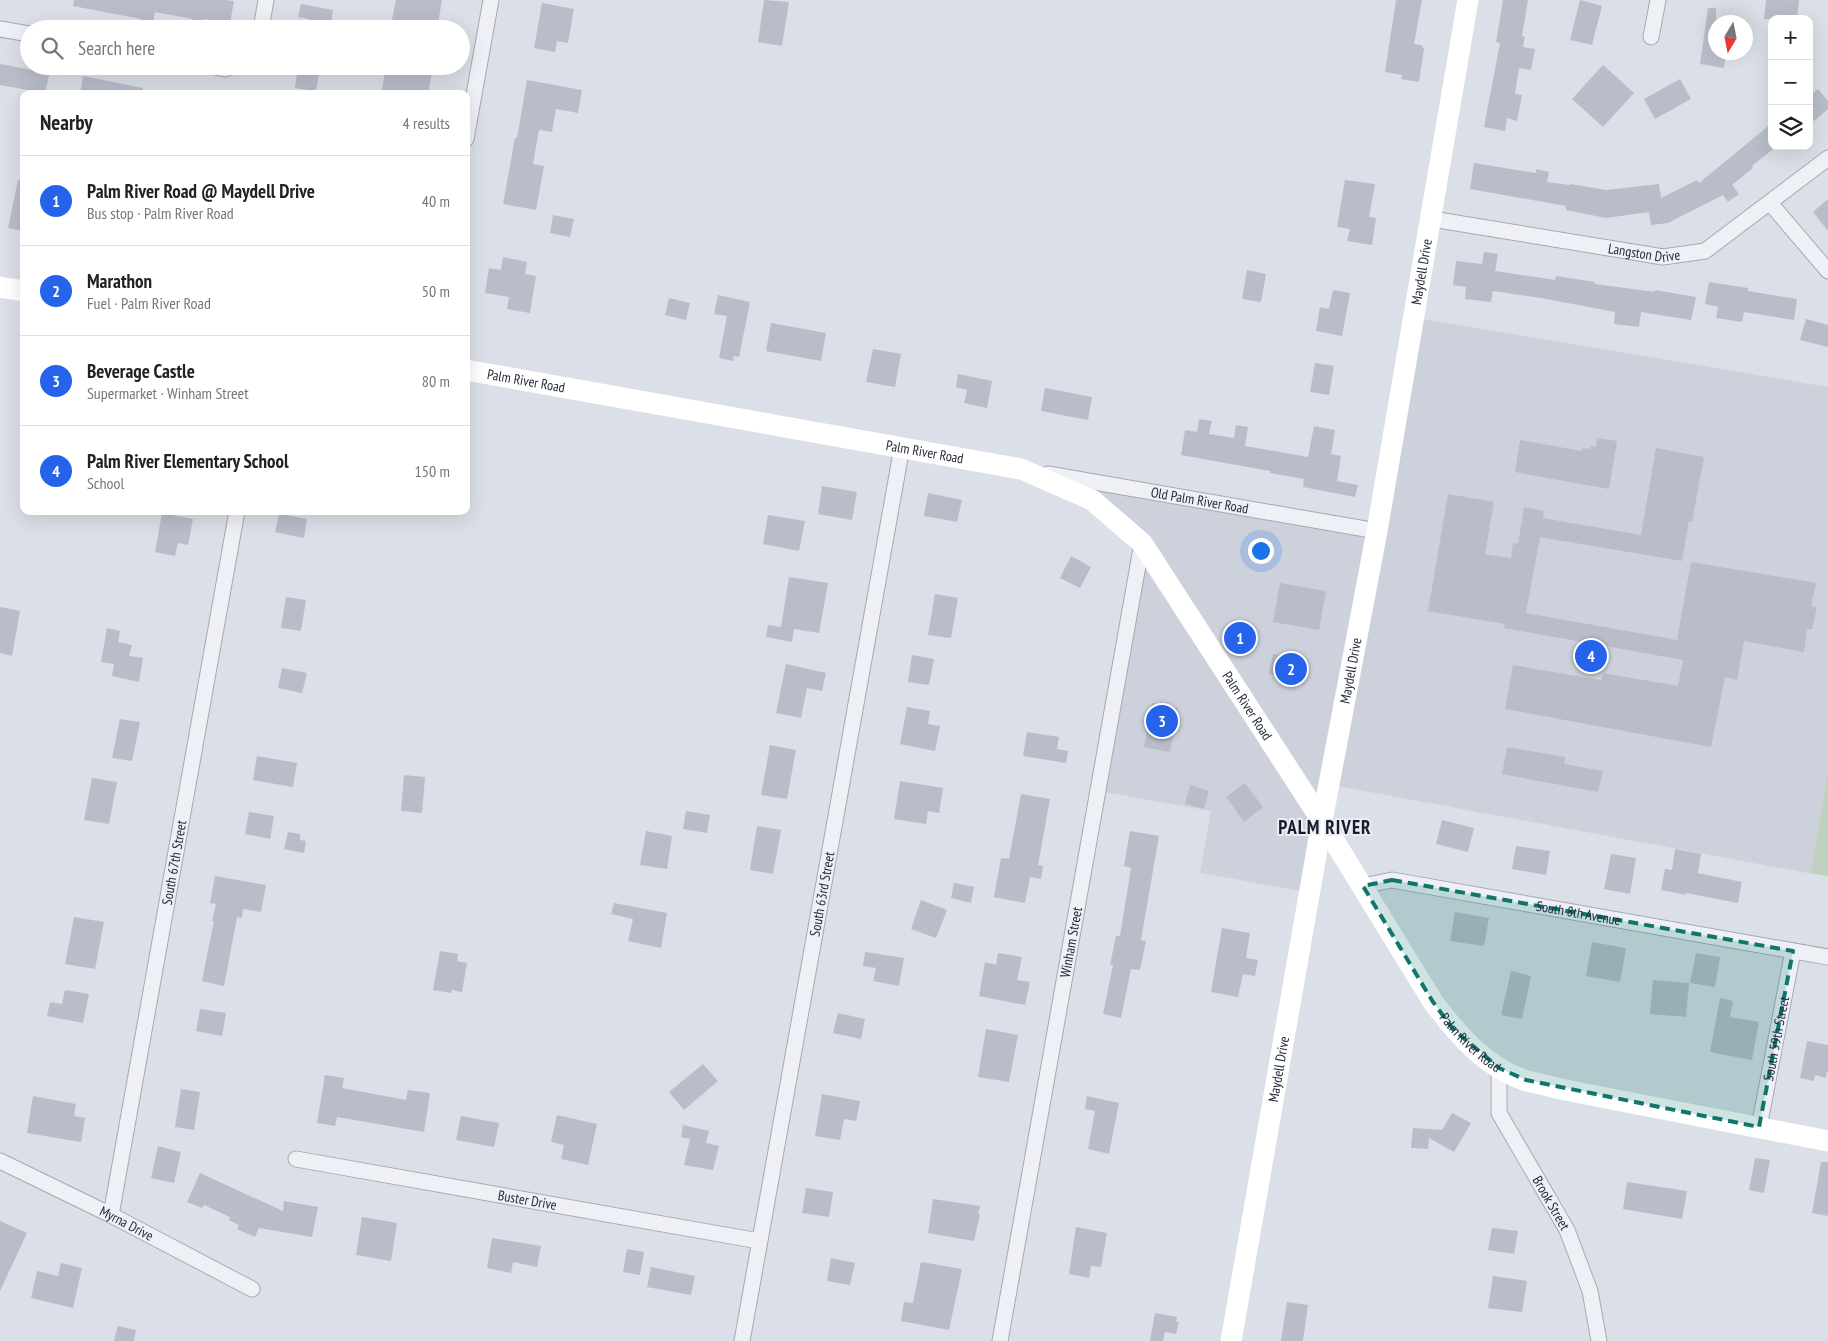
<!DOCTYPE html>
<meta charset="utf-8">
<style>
body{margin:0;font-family:"PT Sans Narrow",sans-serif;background:#f6f6f6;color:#222}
.controls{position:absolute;right:15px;top:15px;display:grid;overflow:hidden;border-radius:10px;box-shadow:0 5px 20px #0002}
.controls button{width:45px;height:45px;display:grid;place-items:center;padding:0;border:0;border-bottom:1px solid #e0e0e0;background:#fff;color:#222;font:25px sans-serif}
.compass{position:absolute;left:1708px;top:15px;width:45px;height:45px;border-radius:50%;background:#fff;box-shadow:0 5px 20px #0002;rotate:190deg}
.you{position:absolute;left:1260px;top:550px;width:18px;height:18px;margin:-12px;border:4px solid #fff;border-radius:50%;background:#1a73e8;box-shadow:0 0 0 8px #1a73e833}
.badge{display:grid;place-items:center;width:32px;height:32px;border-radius:50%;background:#2563eb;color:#fff;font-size:16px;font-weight:700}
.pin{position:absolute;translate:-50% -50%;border:2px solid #fff;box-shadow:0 1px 5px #0006}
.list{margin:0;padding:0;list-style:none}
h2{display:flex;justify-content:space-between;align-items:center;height:65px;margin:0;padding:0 20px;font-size:21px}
h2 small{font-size:16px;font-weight:400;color:#767676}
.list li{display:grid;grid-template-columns:32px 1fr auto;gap:15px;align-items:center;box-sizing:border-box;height:90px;padding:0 20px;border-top:1px solid #e0e0e0}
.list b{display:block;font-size:19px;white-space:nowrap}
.list p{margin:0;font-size:16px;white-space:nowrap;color:#767676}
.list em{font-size:16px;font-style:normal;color:#767676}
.icon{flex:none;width:28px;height:28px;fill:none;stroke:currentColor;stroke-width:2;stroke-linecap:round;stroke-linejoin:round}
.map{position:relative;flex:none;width:1828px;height:1341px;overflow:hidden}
.search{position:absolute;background:#fff;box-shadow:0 5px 20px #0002;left:20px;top:20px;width:450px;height:55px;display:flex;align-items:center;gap:12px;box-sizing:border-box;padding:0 18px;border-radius:28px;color:#767676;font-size:19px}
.panel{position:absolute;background:#fff;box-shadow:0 5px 20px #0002;left:20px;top:90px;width:450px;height:425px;border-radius:10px}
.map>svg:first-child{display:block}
.built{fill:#cdd1dc}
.green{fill:#bfd1bc}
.building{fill:#b9bdca}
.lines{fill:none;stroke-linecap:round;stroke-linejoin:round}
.street-casing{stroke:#a4a9b4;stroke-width:17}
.street{stroke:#eef0f5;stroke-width:15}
.secondary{stroke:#fff;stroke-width:21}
.marked{fill:#0f766e;fill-opacity:0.2;stroke:#0f766e;stroke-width:4;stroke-dasharray:10 6;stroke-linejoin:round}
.labels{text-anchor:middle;stroke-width:4;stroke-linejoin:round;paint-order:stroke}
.street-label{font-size:14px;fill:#252b3d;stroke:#ebeef4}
.district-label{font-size:19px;font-weight:bold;letter-spacing:1px;fill:#171c2e;stroke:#ebeef4}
</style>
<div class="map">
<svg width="1828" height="1341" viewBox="0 0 1828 1341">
<rect width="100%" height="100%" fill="#dbdfe7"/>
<!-- built -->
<g class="built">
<polygon points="1416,318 1828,387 1828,782 1813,874 1332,785 1322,812 1151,552 1068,485 1376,531"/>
<polygon points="1144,549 1321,822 1308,892 1200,873 1211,811 1099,791"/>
</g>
<!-- green -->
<polygon class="green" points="1828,775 1828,876 1811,873"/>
<!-- building -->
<g class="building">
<polygon points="74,0 225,0 234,1 230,23 204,19 203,29 190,29 192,19 155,12 153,23 140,20 141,19 73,6"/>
<polygon points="396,0 442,0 437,29 390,29"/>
<polygon points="764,0 789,2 782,46 758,42"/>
<polygon points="1396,0 1422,0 1414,44 1421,45 1424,49 1419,82 1401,79 1402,75 1385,72"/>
<polygon points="1503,0 1528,0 1522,36 1525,37 1523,47 1535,49 1531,70 1519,68 1515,94 1522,95 1517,121 1507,118 1505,131 1484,127 1500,43 1496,42"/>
<polygon points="1580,0 1602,6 1592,45 1570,40"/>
<polygon points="1766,0 1799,0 1797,19 1764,19"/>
<polygon points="542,3 574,9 568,43 557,41 555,52 534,48"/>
<polygon points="301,4 333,10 330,29 307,29 309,19 298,17"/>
<polygon points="1708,8 1716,8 1716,52 1726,52 1724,68 1700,64"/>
<polygon points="0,64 37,71 37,68 50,70 45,94 32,94 33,91 0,85"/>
<polygon points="1603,65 1634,93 1603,127 1572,99"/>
<polygon points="298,66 320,66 316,91 295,88"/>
<polygon points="386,66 433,66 428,94 405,94 382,90"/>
<polygon points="83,76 143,88 143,94 80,94"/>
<polygon points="1680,79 1691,99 1655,119 1644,99"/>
<polygon points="527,80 582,90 578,113 556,109 552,132 539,130 533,164 544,166 536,210 503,204 515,138 517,138"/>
<polygon points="1818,89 1828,101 1828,109 1809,125 1809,96"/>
<polygon points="1772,123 1772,150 1752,166 1753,168 1732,185 1739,194 1728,202 1723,195 1668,223 1651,225 1649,212 1606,218 1566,210 1566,206 1470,189 1474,163 1536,173 1536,169 1549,172 1547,182 1570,185 1571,184 1606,190 1659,184 1661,198 1697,180 1699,183"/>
<polygon points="18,180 24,181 24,231 8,228"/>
<polygon points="1345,180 1375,184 1369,217 1376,218 1372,245 1347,241 1350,229 1337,227"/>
<polygon points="1828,199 1828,231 1813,212"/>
<polygon points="553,215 574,219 570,237 550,233"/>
<polygon points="1484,252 1498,254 1495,271 1555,280 1556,276 1595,282 1595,284 1655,292 1655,290 1696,297 1691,320 1641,312 1639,327 1614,324 1615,312 1541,298 1493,291 1491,302 1465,299 1466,287 1453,285 1456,261 1482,264"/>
<polygon points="503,257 527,262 525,274 536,276 530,313 507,309 509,297 485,293 489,268 501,270"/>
<polygon points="1247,270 1266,274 1261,302 1242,299"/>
<polygon points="1709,282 1748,288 1748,291 1797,299 1794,320 1744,312 1742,322 1716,318 1718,307 1705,304"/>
<polygon points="1333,290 1350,293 1342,336 1316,331 1320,307 1329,309"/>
<polygon points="718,295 750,302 739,357 734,356 733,361 719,358 727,316 714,314"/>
<polygon points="669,298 690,303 686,320 665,315"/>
<polygon points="1806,319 1828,325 1828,347 1800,340"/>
<polygon points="771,323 826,333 821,361 766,351"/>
<polygon points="873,349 901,354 895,387 866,382"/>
<polygon points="1315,363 1334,366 1329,395 1310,392"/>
<polygon points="958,374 992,381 987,408 964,403 967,390 956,387"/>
<polygon points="1045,388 1092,397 1088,420 1041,411"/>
<polygon points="1199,419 1212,421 1209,434 1234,438 1236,425 1248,427 1245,446 1308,457 1314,426 1335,430 1331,454 1341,456 1337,481 1358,485 1355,497 1303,487 1304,479 1270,473 1270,471 1181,455 1185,430 1197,432"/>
<polygon points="1597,438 1617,441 1609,489 1515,472 1520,440 1582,451 1583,448 1590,449 1591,446 1596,447"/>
<polygon points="1656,448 1704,457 1692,522 1689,521 1682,561 1540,537 1526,613 1677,640 1691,562 1816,583 1811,606 1817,607 1812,629 1807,629 1804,652 1744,641 1737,680 1725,677 1711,747 1505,709 1513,665 1601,680 1603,673 1678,686 1683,660 1504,628 1505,624 1428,611 1448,494 1494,502 1485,554 1511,558 1513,543 1518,544 1524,507 1544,511 1543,518 1641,535"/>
<polygon points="822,486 857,492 852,520 818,514"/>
<polygon points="928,493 962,500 957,522 924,516"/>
<polygon points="162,513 193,519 188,545 178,543 175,556 155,552"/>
<polygon points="279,514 307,519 304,538 275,532"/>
<polygon points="768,515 805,521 799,551 763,544"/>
<polygon points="1071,556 1091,567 1080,588 1060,578"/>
<polygon points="789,577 828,583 819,633 794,629 792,642 766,637 768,625 781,627"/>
<polygon points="1280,583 1326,591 1319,630 1273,622"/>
<polygon points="935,594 958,598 951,638 928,635"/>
<polygon points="286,597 306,600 301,631 281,628"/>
<polygon points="0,607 20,611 12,656 0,653"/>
<polygon points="107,628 120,631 118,642 132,645 129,656 143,658 139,682 112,676 114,664 101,662"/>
<polygon points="1273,654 1308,660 1305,680 1269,674"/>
<polygon points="912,655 934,659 929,685 908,682"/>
<polygon points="786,664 826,673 822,691 807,688 801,718 776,713"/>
<polygon points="282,668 307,673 302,693 278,688"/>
<polygon points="1152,703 1178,708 1170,752 1144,747"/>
<polygon points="907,707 930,711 928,724 940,726 935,751 900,744"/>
<polygon points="120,719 140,722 132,761 112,758"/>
<polygon points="1027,732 1059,737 1057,749 1068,751 1066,763 1023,756"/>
<polygon points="770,745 796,750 787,799 761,795"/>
<polygon points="1507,747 1565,757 1564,764 1603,771 1598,792 1502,774"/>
<polygon points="257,756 297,763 293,787 253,780"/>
<polygon points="404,775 425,777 422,813 401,811"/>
<polygon points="92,778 117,782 109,824 84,820"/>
<polygon points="900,781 943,788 939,813 928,811 926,824 894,819"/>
<polygon points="1245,783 1263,807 1244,822 1226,797"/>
<polygon points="1190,785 1209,791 1204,809 1185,804"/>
<polygon points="1021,794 1050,799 1038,865 1043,866 1041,879 1030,877 1025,903 994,897 1001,858 1009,859"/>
<polygon points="686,811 710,815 707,833 683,829"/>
<polygon points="249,812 274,816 270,839 245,834"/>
<polygon points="1442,820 1474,828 1468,852 1436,844"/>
<polygon points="757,826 781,830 773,874 750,870"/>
<polygon points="646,831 672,836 667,869 640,865"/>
<polygon points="1130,831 1159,836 1141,940 1146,941 1140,970 1131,969 1121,1018 1103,1014 1113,965 1110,965 1116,936 1120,936 1131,868 1124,866"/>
<polygon points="288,832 300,834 300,840 306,841 304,853 284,849"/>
<polygon points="1516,846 1550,851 1546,875 1512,869"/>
<polygon points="1675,849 1701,854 1698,873 1742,882 1738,903 1686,893 1686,895 1661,890 1665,869 1672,870"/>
<polygon points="1611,854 1636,858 1630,894 1604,889"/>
<polygon points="215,876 266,885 261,912 243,909 242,918 237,917 224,986 202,981 214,921 212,921 216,904 210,903"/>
<polygon points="954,883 974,887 971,903 951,898"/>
<polygon points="921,900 947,910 936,938 911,929"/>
<polygon points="614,903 667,913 661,948 628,941 633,919 611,914"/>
<polygon points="1455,912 1489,918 1484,946 1450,941"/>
<polygon points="74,917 104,922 95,969 65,964"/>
<polygon points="1222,928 1250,933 1246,958 1258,960 1255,976 1243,974 1238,997 1211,992"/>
<polygon points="1592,942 1626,948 1620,982 1586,976"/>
<polygon points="440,951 458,954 457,961 467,963 462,992 452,990 451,993 433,990"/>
<polygon points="865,952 904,958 899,986 873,981 876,968 863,966"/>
<polygon points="998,953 1022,957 1017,980 1030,982 1025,1005 979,996 985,962 996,965"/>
<polygon points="1696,953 1720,957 1715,987 1690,983"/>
<polygon points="1511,971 1531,976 1522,1019 1501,1015"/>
<polygon points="1653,980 1689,983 1686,1017 1650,1014"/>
<polygon points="65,990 89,994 83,1023 47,1016 50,1002 62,1004"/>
<polygon points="1720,998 1733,1001 1730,1017 1759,1022 1752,1060 1710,1052"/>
<polygon points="200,1009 226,1013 222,1036 196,1031"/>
<polygon points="838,1013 865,1019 861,1039 833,1033"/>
<polygon points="986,1029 1018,1035 1009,1082 978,1077"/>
<polygon points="1807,1041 1828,1045 1828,1072 1827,1071 1826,1078 1815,1075 1814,1081 1800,1078"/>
<polygon points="703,1064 718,1081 684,1110 669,1092"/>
<polygon points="325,1075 344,1078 342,1088 406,1100 408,1090 430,1093 424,1132 337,1117 335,1126 317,1123"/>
<polygon points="181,1089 200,1092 194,1130 175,1127"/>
<polygon points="822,1094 860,1101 856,1121 844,1119 840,1140 815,1136"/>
<polygon points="33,1096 76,1104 74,1116 85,1118 81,1142 27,1133"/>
<polygon points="1087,1096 1119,1103 1109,1154 1088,1149 1095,1111 1085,1109"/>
<polygon points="1452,1113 1471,1123 1454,1152 1429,1138 1428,1149 1411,1148 1413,1128 1442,1130"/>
<polygon points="557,1115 597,1124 588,1165 561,1159 564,1145 551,1142"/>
<polygon points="461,1116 499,1123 494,1147 456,1140"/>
<polygon points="683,1125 709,1131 706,1143 719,1146 713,1170 684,1165 690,1139 681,1137"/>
<polygon points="158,1146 181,1152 174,1183 151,1178"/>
<polygon points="1755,1158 1770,1160 1764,1193 1749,1190"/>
<polygon points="1821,1162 1828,1162 1828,1216 1812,1213"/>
<polygon points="200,1173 283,1211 284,1201 318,1207 312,1237 259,1228 255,1237 237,1229 239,1225 229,1220 230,1217 204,1205 202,1208 187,1202"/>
<polygon points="1627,1182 1687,1191 1682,1219 1623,1209"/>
<polygon points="806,1188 833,1192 829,1217 802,1213"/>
<polygon points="933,1199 980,1206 978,1214 980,1214 974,1241 928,1233"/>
<polygon points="362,1217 397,1223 391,1261 356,1255"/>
<polygon points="0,1221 27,1233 0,1291"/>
<polygon points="1076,1227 1107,1233 1101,1267 1091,1266 1089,1278 1069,1274"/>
<polygon points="1492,1228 1518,1231 1514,1254 1488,1250"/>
<polygon points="492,1238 541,1246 537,1267 513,1262 511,1273 487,1268"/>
<polygon points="627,1249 644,1252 640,1275 623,1272"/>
<polygon points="831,1258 855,1263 850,1285 827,1281"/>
<polygon points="921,1262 962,1269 949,1330 901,1321 904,1302 913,1303"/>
<polygon points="61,1263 82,1268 73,1308 31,1298 37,1271 58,1276"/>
<polygon points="651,1267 695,1276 691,1295 647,1287"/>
<polygon points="1493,1276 1527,1281 1522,1312 1488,1308"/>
<polygon points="1287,1302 1308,1305 1303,1341 1281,1341"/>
<polygon points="1155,1313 1177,1317 1176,1322 1179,1322 1176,1334 1165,1332 1163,1341 1150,1341"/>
<polygon points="118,1326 136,1330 134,1341 114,1341"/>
</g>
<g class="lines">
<!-- street casing -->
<g class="street-casing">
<g id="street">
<polyline points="0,29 29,34"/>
<polyline points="261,29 266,0"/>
<polyline points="1651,37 1658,0"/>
<polyline points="211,66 225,69 233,66"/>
<polyline points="466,139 491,0"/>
<polyline points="1770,203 1828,271"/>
<path id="s1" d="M1432,219l231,38 42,-6 123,-93"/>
<path id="s2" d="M1048,474l329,57"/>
<path id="s3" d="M1363,886l29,-6 436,77"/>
<path id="s4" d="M1499,1068v45l68,117 23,61 9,50"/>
<path id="s5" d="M1759,1127l34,-176"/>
<path id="s6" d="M296,1159l463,82"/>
<path id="s7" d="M0,1161l111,54 141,74"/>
<path id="s8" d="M111,1215l126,-704"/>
<path id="s9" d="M742,1341l160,-894"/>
<path id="s10" d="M1000,1341l142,-798"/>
</g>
</g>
<!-- street -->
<use href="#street" class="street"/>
<!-- secondary -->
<g class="secondary">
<polyline points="0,287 24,291"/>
<path id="s11" d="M466,370l555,99 71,31 50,43 180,278 111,181c25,33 53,66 94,79 13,3 26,6 38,9l263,51"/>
<path id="s12" d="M1231,1341l91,-520 55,-290 91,-531"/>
</g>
</g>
<!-- marked area -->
<path class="marked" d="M1392,880l401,71 -34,176 -233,-47 -27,-12 -46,-39 -20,-27 -70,-116z"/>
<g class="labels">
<!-- street labels -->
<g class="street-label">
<text dy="5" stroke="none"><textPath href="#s1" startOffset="215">Langston Drive</textPath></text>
<text dy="5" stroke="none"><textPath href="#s12" startOffset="1086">Maydell Drive</textPath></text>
<text dy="5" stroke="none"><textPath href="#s11" startOffset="61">Palm River Road</textPath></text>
<text dy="5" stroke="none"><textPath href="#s11" startOffset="466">Palm River Road</textPath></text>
<text dy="5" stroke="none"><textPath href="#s2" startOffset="154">Old Palm River Road</textPath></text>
<text dy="5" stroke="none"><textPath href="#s12" startOffset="681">Maydell Drive</textPath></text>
<text dy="5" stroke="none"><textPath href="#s11" startOffset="901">Palm River Road</textPath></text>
<text dy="5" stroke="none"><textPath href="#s8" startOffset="358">South 67th Street</textPath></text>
<text dy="5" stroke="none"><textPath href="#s9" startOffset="454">South 63rd Street</textPath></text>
<text dy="5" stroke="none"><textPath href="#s3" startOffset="219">South 8th Avenue</textPath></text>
<text dy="5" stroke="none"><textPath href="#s10" startOffset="405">Winham Street</textPath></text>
<text dy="5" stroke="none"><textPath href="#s5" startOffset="90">South 59th Street</textPath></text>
<text dy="5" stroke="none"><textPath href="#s11" startOffset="1306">Palm River Road</textPath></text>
<text dy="5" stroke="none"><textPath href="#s12" startOffset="276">Maydell Drive</textPath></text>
<text dy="5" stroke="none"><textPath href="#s6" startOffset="235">Buster Drive</textPath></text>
<text dy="5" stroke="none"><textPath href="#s4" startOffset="149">Brook Street</textPath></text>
<text dy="5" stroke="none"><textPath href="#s7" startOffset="141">Myrna Drive</textPath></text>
</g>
<!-- district labels -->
<g class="district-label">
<text x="1325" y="834">PALM RIVER</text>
</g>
</g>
</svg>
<div class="controls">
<button>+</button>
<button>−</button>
<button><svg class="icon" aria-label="layers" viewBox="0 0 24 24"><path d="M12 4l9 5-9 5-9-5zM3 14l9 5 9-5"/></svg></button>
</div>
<svg class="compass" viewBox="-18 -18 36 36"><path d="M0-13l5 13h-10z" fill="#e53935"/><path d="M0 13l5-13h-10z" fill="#767676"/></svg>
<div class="you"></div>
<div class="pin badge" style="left:1240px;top:638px">1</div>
<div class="pin badge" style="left:1291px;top:669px">2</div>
<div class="pin badge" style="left:1162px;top:721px">3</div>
<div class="pin badge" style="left:1591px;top:656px">4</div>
<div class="search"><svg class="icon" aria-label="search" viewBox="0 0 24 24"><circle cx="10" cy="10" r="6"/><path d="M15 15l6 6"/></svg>Search here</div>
<section class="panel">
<h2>Nearby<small>4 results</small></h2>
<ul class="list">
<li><span class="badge">1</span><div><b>Palm River Road @ Maydell Drive</b><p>Bus stop · Palm River Road</p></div><em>40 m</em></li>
<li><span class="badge">2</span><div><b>Marathon</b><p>Fuel · Palm River Road</p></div><em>50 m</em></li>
<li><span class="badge">3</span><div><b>Beverage Castle</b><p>Supermarket · Winham Street</p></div><em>80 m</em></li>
<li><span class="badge">4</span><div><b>Palm River Elementary School</b><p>School</p></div><em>150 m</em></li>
</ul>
</section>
</div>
